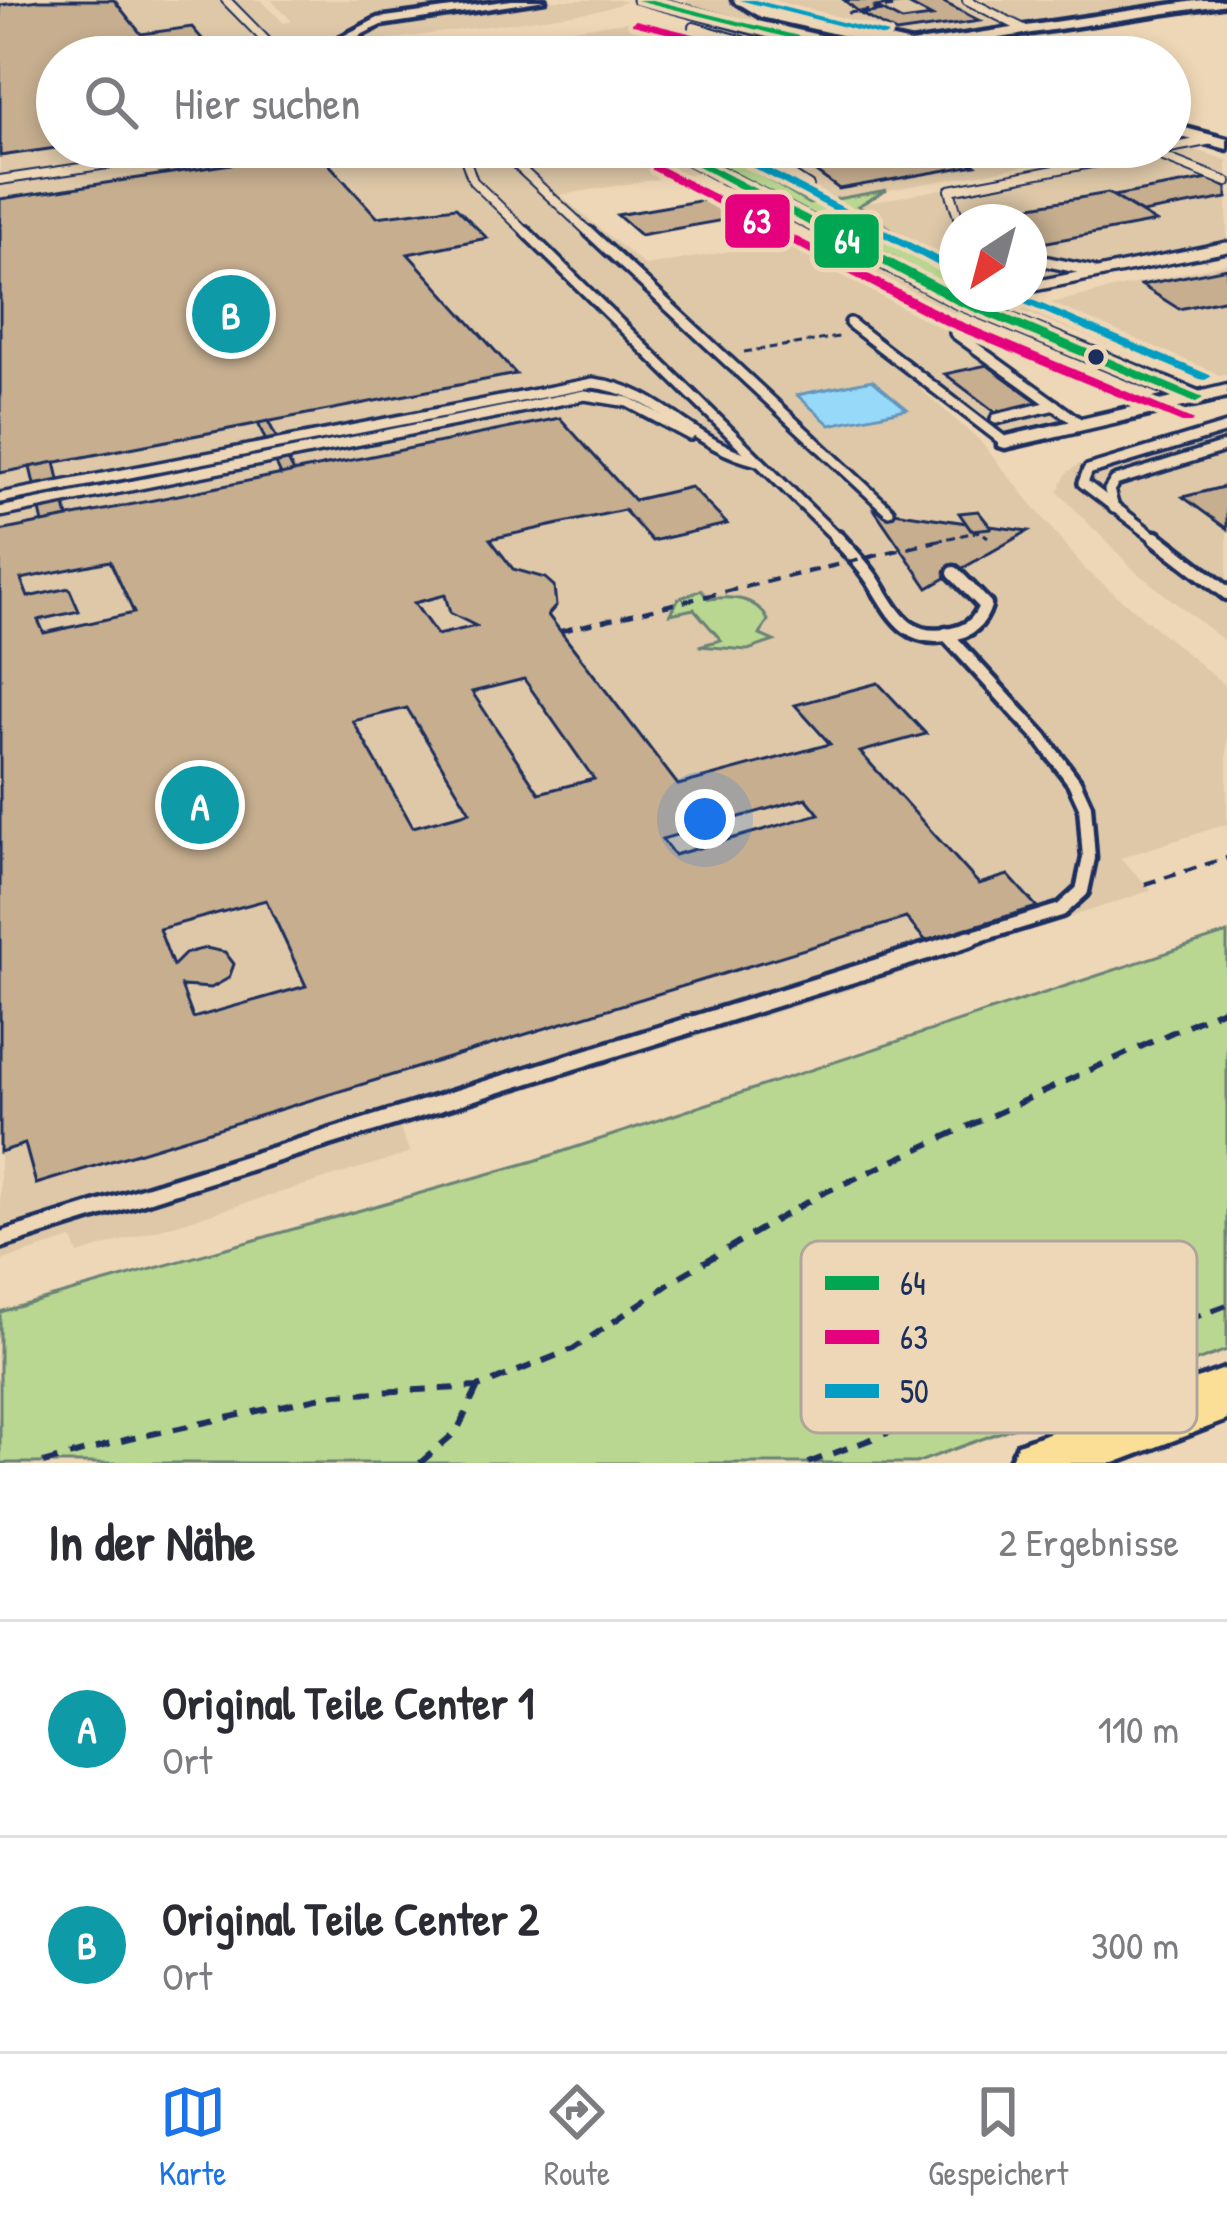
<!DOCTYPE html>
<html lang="de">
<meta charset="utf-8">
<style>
body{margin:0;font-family:"Patrick Hand",sans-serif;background:#f2f2f3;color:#2b2b33}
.compass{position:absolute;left:939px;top:204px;width:108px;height:108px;border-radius:50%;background:#fff;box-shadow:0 6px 18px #0003;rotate:216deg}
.you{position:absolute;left:705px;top:819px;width:42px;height:42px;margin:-30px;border:9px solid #fff;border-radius:50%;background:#1a73e8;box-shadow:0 0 0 18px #1a73e833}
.badge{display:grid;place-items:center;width:78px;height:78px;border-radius:50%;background:#1a73e8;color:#fff;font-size:39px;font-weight:700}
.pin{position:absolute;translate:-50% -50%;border:6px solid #fff;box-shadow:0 3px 12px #0006}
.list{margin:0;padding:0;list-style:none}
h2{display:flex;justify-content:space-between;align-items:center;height:156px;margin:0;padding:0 48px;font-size:51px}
h2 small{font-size:39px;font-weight:400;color:#7c7c81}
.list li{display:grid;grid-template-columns:78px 1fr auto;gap:36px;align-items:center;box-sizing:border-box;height:216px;padding:0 48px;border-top:3px solid #e1e1e2}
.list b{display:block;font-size:45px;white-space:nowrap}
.list p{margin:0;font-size:39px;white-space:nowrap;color:#7c7c81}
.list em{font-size:39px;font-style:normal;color:#7c7c81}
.icon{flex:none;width:66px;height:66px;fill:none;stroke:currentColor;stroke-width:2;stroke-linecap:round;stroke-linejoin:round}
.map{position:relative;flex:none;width:1227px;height:1463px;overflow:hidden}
.search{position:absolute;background:#fff;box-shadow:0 6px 18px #0003;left:36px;right:36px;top:36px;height:132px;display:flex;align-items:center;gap:30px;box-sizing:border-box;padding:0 42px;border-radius:66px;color:#7c7c81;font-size:45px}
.sheet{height:588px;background:#fff}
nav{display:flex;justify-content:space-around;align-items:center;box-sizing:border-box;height:168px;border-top:3px solid #e1e1e2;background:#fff;font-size:33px;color:#7c7c81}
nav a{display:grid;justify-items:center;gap:6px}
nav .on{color:#1a73e8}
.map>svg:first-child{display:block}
.built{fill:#dec8a8}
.green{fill:#b9d790;stroke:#6a8377;stroke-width:3}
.water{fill:#96d9f8;stroke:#6595ba;stroke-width:3}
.building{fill:#c6ae8f;stroke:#1b2f5e;stroke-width:3;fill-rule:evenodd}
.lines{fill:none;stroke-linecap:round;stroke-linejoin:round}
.service-far3-casing{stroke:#1b2f5e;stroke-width:12}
.service-far2-casing{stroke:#1b2f5e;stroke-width:16}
.service-far1-casing{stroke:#1b2f5e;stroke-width:21}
.service-casing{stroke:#1b2f5e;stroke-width:24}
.minor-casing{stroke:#1b2f5e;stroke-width:9}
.tertiary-casing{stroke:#1b2f5e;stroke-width:9}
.motorway-casing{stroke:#1b2f5e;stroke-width:9}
.path-far2{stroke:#1b2f5e;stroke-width:3;stroke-dasharray:8 4.5;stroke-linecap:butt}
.path-far1{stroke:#1b2f5e;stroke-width:4.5;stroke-dasharray:12 9;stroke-linecap:butt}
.path{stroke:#1b2f5e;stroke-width:6;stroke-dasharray:15 12;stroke-linecap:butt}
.service-far3{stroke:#eed7b6;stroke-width:8}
.service-far2{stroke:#eed7b6;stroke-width:9}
.service-far1{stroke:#eed7b6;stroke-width:12}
.service{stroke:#eed7b6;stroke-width:15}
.minor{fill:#eed7b6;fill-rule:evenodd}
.tertiary{fill:#eed7b6;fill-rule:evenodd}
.motorway{fill:#fbdf96;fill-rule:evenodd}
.path-bridge-far1{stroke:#1b2f5e;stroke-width:3;stroke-dasharray:8 4.5;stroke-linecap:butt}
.path-bridge{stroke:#1b2f5e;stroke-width:4.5;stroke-dasharray:12 9;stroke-linecap:butt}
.bus-1-casing{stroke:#eed7b6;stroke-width:9}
.bus-2-casing{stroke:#eed7b6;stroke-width:9}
.bus-3-casing{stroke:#eed7b6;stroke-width:9}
.bus-1{fill:#00a651;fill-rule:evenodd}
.bus-2{fill:#e5007d;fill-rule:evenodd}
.bus-3{fill:#039dc3;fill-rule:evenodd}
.bus-dot{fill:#1b2f5e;stroke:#eed7b6;stroke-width:4.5}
.key{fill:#eed7b6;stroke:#afa59c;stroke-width:3}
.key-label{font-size:33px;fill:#1b2f5e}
.line-badge{stroke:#eed7b6;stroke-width:4.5}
.badge-label{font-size:33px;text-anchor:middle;font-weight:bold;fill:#fff}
</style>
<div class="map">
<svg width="1227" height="1463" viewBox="0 0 1227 1463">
<rect width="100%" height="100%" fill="#eed7b6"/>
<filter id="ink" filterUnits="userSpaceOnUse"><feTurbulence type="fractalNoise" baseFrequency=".00833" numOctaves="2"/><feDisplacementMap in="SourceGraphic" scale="24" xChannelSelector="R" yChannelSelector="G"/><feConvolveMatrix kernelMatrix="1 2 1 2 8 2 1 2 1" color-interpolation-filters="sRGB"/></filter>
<g filter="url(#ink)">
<!-- built -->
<g class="built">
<polygon points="0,0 261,0 284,23 292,21 271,0 619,0 626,2 602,10 373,42 386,54 633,21 681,36 700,34 725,50 676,57 57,57 57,147 653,147 707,171 560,195 645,266 819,236 960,313 944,317 1079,414 1002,432 875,336 877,329 857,334 979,440 1085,569 1227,687 1227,824 1120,858 1152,890 887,978 400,1129 410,1153 78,1254 72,1239 0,1261"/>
<polygon points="688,0 1227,0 1227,4 891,53 681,3"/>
<polygon points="1179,144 1227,160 1227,253 1029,294 1029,222 957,222 957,274 857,205"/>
<polygon points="843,147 1133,147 809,204 743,164"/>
<polygon points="1227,263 1227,375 1188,376 1020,310"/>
<polygon points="1227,421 1227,643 1136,572 1058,492 1066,474 1079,464"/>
</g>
<!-- green -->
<g class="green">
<polygon points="740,147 824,147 827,150 744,165 809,204 887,190 858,206 957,274 957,291 709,160 717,152"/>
<path d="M701,590l8,9c23,-3 47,-2 59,21l-8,15 14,6 -26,9 -49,-4 22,-6 -27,-31 -23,5 7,-15z"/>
<polygon points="1227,933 1227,1350 916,1463 0,1463 0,1312 534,1161"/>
</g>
<!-- water -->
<polygon class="water" points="872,380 907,409 830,425 797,395"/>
<!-- building -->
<g class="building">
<polygon points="39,0 114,0 141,34 192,27 209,47 158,53 161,57 57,57 57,147 63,147 0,156 0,5"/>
<polygon points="844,0 926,0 876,7 883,11 861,14"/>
<polygon points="939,0 980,21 896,33 861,14 883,11 902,21 932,17 906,3"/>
<polygon points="700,34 725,50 676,57 461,57 452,50 560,35 582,51"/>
<polygon points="909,147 945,147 975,165 839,189 805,164"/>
<polygon points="1001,147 1091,147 1021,159"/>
<polygon points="317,151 377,217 456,207 487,238 408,254 516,374 0,473 0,199"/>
<polygon points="1209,179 1227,188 1227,198 1142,213 1113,196"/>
<polygon points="1108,193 1156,222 1037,244 1029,238 1029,222 1004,222 991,213"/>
<polygon points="727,196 752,215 640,235 617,215"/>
<polygon points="1227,268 1227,299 1179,309 1141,285"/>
<polygon points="987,365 1038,402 995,412 945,374"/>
<path d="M560,418l74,82 57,-13 36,37 -75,17 -28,-31 -134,29 23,30 32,9 9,8 2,20 -8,9 130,170 152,-41 -35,-39 83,-22 48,51 -66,18 119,132 29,-9 29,32 -111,34 -20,-23 -870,266 -11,-40 -25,8v-621zM110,561l24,52 -90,20 -6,-13 41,-9 -10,-23 -41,9 -7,-18zM445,595l5,18 26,13 -39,9 -23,-32zM524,679l70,100 -55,14 -67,-101zM407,708l63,104 -57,15 -60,-106zM806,798l13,16 -145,41 -12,-16zM266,900l40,86 -113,32 -12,-32 30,2 18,-10 5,-14 -9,-12 -19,-4 -20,5 -13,13 -14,-37z"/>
<polygon points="268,421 294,472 281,475 258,423"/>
<polygon points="55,462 68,518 43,523 30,467"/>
<polygon points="1227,486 1227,529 1183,497"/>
<polygon points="874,509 966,523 971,530 990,526 1028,531 928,588"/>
<polygon points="978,511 990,526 991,528 971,530 959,513"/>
</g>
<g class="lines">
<!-- service-far3 casing -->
<g class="service-far3-casing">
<g id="service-far3">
<polyline points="226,0 282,57"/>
<polyline points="967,0 1026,30"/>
<polyline points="694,27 743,41 745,49 726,57"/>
<polyline points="922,45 934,52 932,57"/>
<polyline points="461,147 473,181 529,235"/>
<polyline points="497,147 592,235"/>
<polyline points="680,153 715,147"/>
<polyline points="1156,154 1227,182"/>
<polyline points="0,180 222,147"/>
<polyline points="809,186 775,164 856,149 852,147"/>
<polyline points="966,222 958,217 950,190 1212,140"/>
</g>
</g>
<!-- service-far2 casing -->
<g class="service-far2-casing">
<g id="service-far2">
<polyline points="526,232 840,541"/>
<polyline points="589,232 889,511"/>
<polyline points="1029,258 1092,271"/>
<polyline points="1029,287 1227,247"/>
<polyline points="961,301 995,294"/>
<polyline points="850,323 1005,442"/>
<polyline points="955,333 1082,425"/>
<polyline points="996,419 1055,405"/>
<path d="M0,498l593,-115c69,8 98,63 165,78"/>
<polyline points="1114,508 1109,490 1115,481 1227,446"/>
<polyline points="0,512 585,395 628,402 690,435"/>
<polyline points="1159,541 1083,483 1088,470 1227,428"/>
</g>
</g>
<!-- service-far1 casing -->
<g class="service-far1-casing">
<g id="service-far1">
<path d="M837,538c13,14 27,28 37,44 20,32 33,62 78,52 17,-3 28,-12 33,-29l-31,-32"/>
<polyline points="1156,538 1227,593"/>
<polyline points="946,634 1041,738 1074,782 1085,806 1089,858 1082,891 1061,910 960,941"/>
</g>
</g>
<!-- service casing -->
<g class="service-casing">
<polyline id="service" points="0,1240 970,938"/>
</g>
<!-- minor casing -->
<g class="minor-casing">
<g id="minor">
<polygon points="512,0 545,0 381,25 353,39 367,57 353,57 339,38 378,18"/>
<polygon points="733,0 748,0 769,11 911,43 1202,0 1227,0 1227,4 911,51 761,17"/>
<polygon points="660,147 678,147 957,294 1198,392 1227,385 1227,397 1005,448 998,446 998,438 1177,397 955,305"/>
</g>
</g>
<!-- tertiary casing -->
<g class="tertiary-casing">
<g id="tertiary">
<polygon points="635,0 658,0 859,54 846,57"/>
<polygon points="1170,124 1227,139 1227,149 1170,134"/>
</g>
</g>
<!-- motorway casing -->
<g class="motorway-casing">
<polygon id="motorway" points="1227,1368 1227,1420 1114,1463 1009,1463 1018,1444"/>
</g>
<!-- path-far2 -->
<g class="path-far2">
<polyline points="848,13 895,7"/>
<polyline points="580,47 676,34"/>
<polyline points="744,352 839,337"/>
</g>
<!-- path-far1 -->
<polyline class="path-far1" points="1145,884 1227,858"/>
<!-- path -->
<g class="path">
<polyline points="43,1463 129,1439 336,1394 478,1387 573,1349 684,1274 819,1195 1227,1007"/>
<polyline points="420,1463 457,1431 478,1387"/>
<polyline points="808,1463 1227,1305"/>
</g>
<!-- service-far3 -->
<use href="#service-far3" class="service-far3"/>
<!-- service-far2 -->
<use href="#service-far2" class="service-far2"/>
<!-- service-far1 -->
<use href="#service-far1" class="service-far1"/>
<!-- service -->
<use href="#service" class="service"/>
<!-- minor -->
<use href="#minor" class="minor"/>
<!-- tertiary -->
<use href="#tertiary" class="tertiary"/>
<!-- motorway -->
<use href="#motorway" class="motorway"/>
<!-- path-bridge-far1 -->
<polyline class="path-bridge-far1" points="936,541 980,531 988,537"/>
<!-- path-bridge -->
<polyline class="path-bridge" points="561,631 949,538"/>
<!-- bus-1 casing -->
<g class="bus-1-casing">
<g id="bus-1">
<polygon points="637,0 653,0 883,57 866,57"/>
<polygon points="662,147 675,147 966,298 1203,398 1196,402 1191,401 956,304"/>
</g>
</g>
<!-- bus-2 casing -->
<g class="bus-2-casing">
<g id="bus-2">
<polygon points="636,20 779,55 781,57 764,57 633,25 631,23"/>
<polygon points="652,166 660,166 955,319 1194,420 1192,423 1182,423 945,325 652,170"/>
</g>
</g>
<!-- bus-3 casing -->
<g class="bus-3-casing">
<g id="bus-3">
<polygon points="739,0 755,0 889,34 884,37"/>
<polygon points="714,147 727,147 957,267 957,276"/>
<polygon points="1001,294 1018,294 1212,376 1205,380 1200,379"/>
</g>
</g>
<!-- bus-1 -->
<use href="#bus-1" class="bus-1"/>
<!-- bus-2 -->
<use href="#bus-2" class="bus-2"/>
<!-- bus-3 -->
<use href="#bus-3" class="bus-3"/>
</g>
</g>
<!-- markers -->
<circle class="bus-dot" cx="1096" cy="357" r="10"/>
<!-- legend -->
<rect x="801" y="1241" width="396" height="192" rx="18" class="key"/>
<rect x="825" y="1276" width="54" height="14" fill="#00a651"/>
<rect x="825" y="1330" width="54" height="14" fill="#e5007d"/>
<rect x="825" y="1384" width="54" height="14" fill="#039dc3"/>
<g class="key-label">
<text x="900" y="1295">64</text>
<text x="900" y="1349">63</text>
<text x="900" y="1403">50</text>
</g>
<g class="line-badge">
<rect x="723" y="192" width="69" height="58" rx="12" fill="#e5007d"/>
<rect x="812" y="212" width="69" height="58" rx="12" fill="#00a651"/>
</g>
<g class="badge-label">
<text x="757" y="233">63</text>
<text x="847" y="253">64</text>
</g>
</svg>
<svg class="compass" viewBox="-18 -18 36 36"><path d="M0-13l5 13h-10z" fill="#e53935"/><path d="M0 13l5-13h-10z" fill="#7c7c81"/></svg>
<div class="you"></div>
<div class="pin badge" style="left:200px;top:805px;background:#0f9aa8">A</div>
<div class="pin badge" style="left:231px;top:314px;background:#0f9aa8">B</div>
<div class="search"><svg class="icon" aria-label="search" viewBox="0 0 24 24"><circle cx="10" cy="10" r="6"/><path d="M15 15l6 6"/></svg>Hier suchen</div>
</div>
<section class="sheet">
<h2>In der Nähe<small>2 Ergebnisse</small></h2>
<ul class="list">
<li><span class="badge" style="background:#0f9aa8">A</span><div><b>Original Teile Center 1</b><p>Ort</p></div><em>110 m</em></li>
<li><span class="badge" style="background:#0f9aa8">B</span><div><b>Original Teile Center 2</b><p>Ort</p></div><em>300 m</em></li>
</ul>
</section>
<nav>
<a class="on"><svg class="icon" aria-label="map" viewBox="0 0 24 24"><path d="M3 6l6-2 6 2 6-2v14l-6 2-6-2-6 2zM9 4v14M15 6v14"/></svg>Karte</a>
<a><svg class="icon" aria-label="directions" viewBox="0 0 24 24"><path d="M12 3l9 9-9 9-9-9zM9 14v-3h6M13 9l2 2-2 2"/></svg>Route</a>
<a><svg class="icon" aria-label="saved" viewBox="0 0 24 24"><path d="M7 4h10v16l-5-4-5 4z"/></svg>Gespeichert</a>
</nav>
